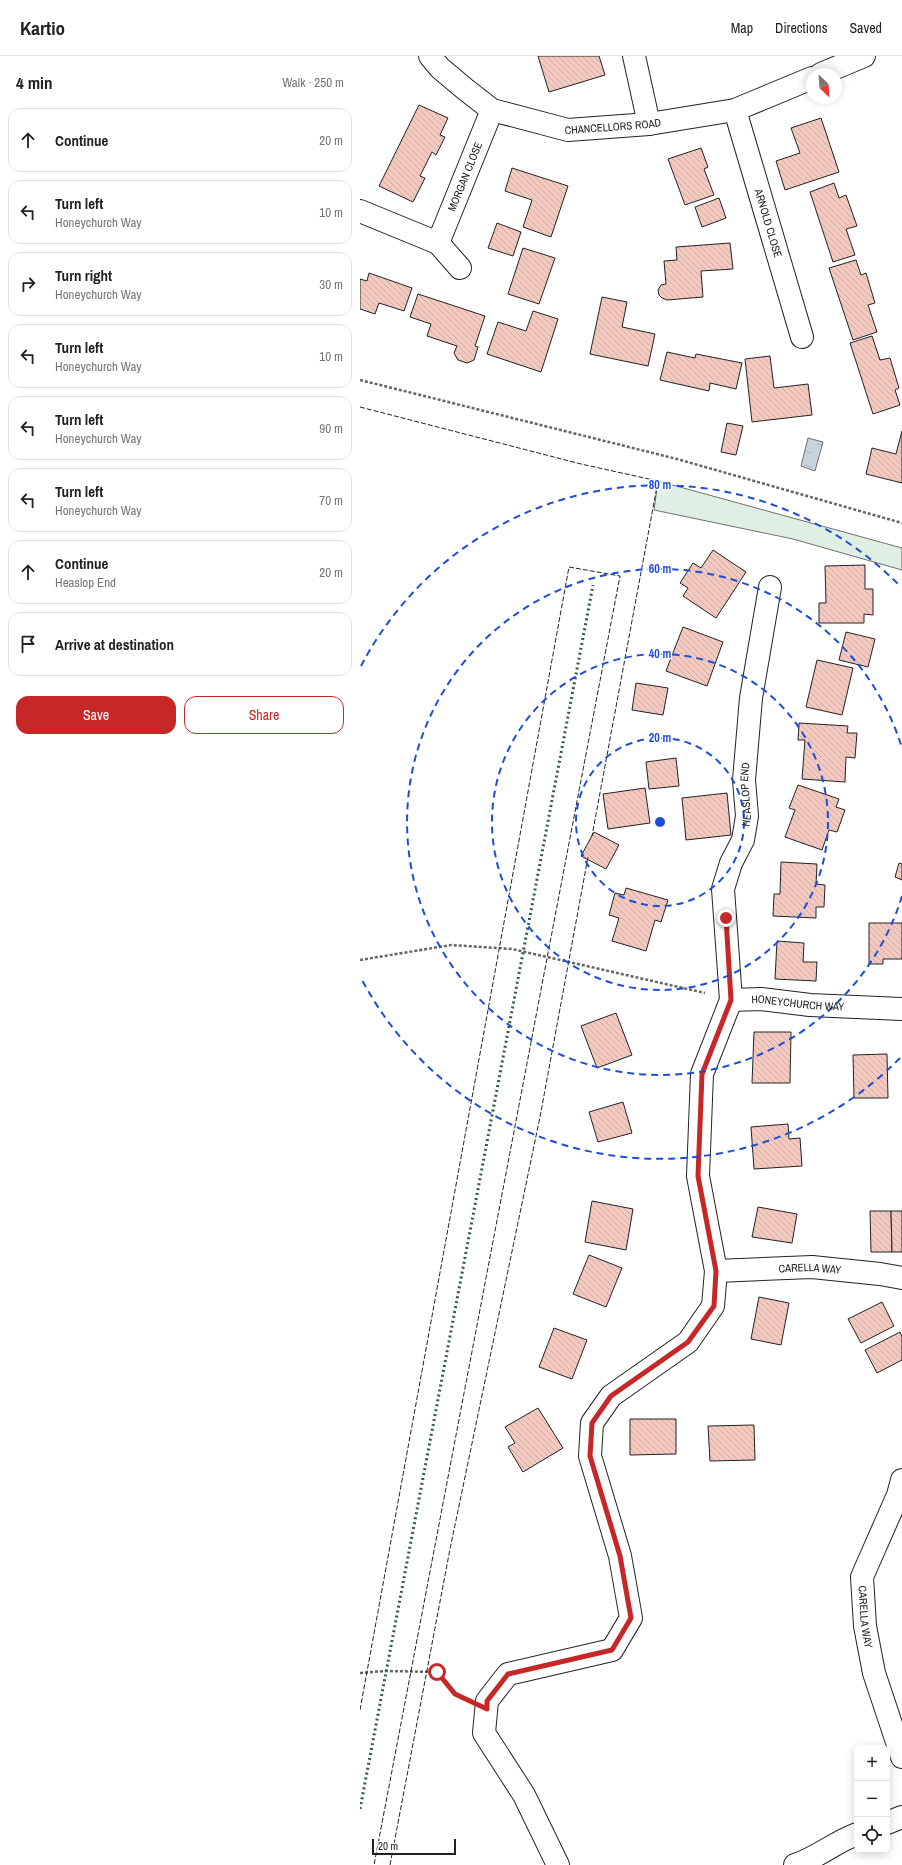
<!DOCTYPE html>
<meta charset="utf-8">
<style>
body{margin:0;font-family:"Archivo Narrow",sans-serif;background:#f6f6f6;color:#222}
.controls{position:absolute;right:12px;bottom:12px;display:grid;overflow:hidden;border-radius:8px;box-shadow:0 2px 10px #0003}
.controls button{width:36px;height:36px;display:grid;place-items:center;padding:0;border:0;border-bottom:1px solid #e0e0e0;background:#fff;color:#222;font:20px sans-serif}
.compass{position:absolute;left:446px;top:12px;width:36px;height:36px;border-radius:50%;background:#fff;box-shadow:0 2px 10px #0003;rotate:155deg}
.scale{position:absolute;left:12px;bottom:10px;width:84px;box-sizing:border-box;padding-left:4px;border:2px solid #222;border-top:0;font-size:11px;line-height:14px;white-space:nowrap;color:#222;-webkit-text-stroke:3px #fff;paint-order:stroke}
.stop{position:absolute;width:12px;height:12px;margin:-9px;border:3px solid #c62828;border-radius:50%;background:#fff}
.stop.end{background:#c62828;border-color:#fff;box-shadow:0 1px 4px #0008}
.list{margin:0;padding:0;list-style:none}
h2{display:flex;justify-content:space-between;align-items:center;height:52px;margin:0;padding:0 16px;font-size:17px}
h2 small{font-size:13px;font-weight:400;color:#767676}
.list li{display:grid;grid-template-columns:26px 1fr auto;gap:12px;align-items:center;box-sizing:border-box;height:64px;margin:0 8px 8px;padding:0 8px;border:1px solid #e0e0e0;border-radius:12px}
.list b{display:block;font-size:15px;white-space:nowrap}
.list p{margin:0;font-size:13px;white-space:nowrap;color:#767676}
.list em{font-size:13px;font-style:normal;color:#767676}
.actions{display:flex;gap:8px;padding:12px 16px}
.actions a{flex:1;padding:9px 0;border:1px solid #c62828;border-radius:12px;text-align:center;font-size:14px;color:#c62828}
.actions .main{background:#c62828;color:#fff}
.icon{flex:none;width:22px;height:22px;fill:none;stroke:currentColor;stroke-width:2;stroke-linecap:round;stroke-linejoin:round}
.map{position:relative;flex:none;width:542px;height:1809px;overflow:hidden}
header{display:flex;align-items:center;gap:24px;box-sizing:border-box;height:56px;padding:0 20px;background:#fff;border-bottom:1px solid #e0e0e0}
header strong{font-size:19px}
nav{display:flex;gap:22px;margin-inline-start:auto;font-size:14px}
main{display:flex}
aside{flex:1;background:#fff}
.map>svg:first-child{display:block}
.green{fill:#e0efe3;stroke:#6f6f6f}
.water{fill:url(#water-ripples);stroke:#6f6f6f}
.building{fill:url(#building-back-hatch);stroke:#222}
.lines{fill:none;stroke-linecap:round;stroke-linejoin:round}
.minor-casing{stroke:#222;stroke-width:24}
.path{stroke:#646464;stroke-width:2.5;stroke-dasharray:3 2;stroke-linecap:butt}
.minor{stroke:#fff;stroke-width:22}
.hedge{stroke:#2f5e38;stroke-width:3;stroke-dasharray:2 3;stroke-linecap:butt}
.fence{stroke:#222;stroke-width:1;stroke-dasharray:5 2;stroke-linecap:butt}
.route{stroke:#c62828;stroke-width:5}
.ring{fill:none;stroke:#1d4ed8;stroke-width:2;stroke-dasharray:7 5}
.labels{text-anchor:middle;stroke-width:3;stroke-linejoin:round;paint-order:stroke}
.street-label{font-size:11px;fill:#222;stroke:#fff}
.centre{fill:#1d4ed8;stroke:#fff;stroke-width:2}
.ring-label{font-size:12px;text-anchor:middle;font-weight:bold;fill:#1d4ed8;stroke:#fff;stroke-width:3;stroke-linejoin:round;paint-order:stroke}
</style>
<header>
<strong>Kartio</strong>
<nav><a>Map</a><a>Directions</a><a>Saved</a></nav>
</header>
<main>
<aside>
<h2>4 min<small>Walk · 250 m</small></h2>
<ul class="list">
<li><svg class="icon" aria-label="ahead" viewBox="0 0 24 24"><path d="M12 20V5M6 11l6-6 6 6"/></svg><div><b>Continue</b></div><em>20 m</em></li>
<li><svg class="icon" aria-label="left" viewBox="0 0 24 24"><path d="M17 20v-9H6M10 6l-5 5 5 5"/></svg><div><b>Turn left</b><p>Honeychurch Way</p></div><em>10 m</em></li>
<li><svg class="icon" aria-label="right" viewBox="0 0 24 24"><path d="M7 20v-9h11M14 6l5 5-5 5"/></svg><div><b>Turn right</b><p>Honeychurch Way</p></div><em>30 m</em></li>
<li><svg class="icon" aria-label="left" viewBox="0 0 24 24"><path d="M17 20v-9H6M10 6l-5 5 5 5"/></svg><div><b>Turn left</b><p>Honeychurch Way</p></div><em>10 m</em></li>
<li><svg class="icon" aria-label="left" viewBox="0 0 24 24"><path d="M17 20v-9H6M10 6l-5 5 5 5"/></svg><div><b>Turn left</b><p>Honeychurch Way</p></div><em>90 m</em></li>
<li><svg class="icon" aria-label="left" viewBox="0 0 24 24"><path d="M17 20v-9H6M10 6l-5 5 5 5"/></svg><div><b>Turn left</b><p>Honeychurch Way</p></div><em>70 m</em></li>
<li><svg class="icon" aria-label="ahead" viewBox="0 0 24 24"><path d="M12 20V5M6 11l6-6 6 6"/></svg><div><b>Continue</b><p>Heaslop End</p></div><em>20 m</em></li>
<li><svg class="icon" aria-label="arrive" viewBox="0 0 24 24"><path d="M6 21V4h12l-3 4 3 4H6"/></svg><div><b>Arrive at destination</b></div></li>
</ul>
<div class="actions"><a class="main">Save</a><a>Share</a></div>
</aside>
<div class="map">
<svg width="542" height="1809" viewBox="0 0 542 1809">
<defs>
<pattern id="water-ripples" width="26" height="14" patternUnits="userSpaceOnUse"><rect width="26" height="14" fill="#c7d3dd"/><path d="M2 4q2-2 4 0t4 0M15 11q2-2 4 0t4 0" fill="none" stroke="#abb5bd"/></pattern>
<pattern id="building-back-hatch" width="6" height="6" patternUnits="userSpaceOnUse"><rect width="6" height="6" fill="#f3c9c0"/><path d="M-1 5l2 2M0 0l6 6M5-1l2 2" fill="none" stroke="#d0aca5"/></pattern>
</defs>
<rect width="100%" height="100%" fill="#fff"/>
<!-- green -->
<polygon class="green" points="298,425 542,492 542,514 433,483 294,454"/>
<!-- water -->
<polygon class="water" points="448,382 463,386 455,415 441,410"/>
<!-- building -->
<g class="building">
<polygon points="178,0 239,0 245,19 189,36"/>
<polygon points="59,49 88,62 80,79 85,81 76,99 72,96 60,120 65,122 53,146 19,130"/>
<polygon points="461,62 479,116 425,134 416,105 440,97 431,72"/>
<polygon points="341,92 348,111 344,113 354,139 325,149 308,103"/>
<polygon points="152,112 208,130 191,181 163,171 172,144 145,135"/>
<polygon points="474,127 479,142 486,139 497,170 486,173 495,199 473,206 450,136"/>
<polygon points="359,142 366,162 342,171 335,151"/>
<polygon points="137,167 161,176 153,200 128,192"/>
<polygon points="370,187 373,213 341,215 343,241 307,244 302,242 299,239 298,234 301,229 306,228 304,205 317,204 316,191"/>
<polygon points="163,192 195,202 179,248 148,238"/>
<polygon points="496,204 501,219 506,217 515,247 508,249 517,276 493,284 469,212"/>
<polygon points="9,217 52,232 44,255 19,247 15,258 0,253 0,223 7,225"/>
<polygon points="58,238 125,260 115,290 118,291 114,304 107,307 98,304 94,297 97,290 67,280 71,268 50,261"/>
<polygon points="242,241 267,246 262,271 295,278 288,310 230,298"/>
<polygon points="173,255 198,263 181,316 127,298 138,266 166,275"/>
<polygon points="512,280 520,304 530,302 539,332 535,334 540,349 513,358 490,287"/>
<polygon points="307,296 335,302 336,298 382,307 376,333 350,327 349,335 300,324"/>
<polygon points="410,300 414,332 448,328 452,359 392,366 385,303"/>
<polygon points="367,367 383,370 376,399 361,396"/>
<polygon points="542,375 542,427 506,418 512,392 536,398"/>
<polygon points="353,494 386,516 356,562 323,540 328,532 320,527 333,507 341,512"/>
<polygon points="505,509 505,533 513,533 513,559 504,558 504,567 459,567 459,547 466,547 465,510"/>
<polygon points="323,571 363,586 347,630 306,615"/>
<polygon points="486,576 515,583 508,611 479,604"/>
<polygon points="457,604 493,612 482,659 446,651"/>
<polygon points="276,627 308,632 303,659 272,654"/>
<polygon points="439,667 488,670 487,677 497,677 495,702 486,701 485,726 442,723 445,684 438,684"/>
<polygon points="316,702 319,730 289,733 286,706"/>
<polygon points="438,729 479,743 476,751 485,754 477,776 469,774 462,794 425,781 435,754 429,752"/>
<polygon points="285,732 290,767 248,773 243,738"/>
<polygon points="367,737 371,779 326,784 322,742"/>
<polygon points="234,776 259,789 246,813 221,800"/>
<polygon points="421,806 457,808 456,828 465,829 464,851 456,851 456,862 413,860 414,838 420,838"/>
<polygon points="539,807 542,808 542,824 535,821"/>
<polygon points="266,832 308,844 301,866 295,864 286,895 252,885 259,862 249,859 255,837 264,839"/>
<polygon points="509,867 542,867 542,903 523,903 523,908 509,908"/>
<polygon points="417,885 444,887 443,906 457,906 456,925 415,923"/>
<polygon points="256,957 272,999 237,1012 221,970"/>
<polygon points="394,976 431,976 430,1027 392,1027"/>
<polygon points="527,998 528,1042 494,1042 493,999"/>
<polygon points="263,1046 272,1077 238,1086 229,1056"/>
<polygon points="428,1068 429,1083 440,1082 442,1110 394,1113 391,1071"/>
<polygon points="232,1145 273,1153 266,1194 225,1186"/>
<polygon points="398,1151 437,1158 432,1187 392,1181"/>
<polygon points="510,1155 531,1155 532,1196 511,1196"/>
<polygon points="531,1155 542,1155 542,1196 532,1196"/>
<polygon points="229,1199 262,1212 246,1251 213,1238"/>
<polygon points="399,1241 429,1247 421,1289 391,1283"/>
<polygon points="522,1246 534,1270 501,1287 488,1263"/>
<polygon points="194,1272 227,1284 212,1323 179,1311"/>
<polygon points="540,1276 542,1281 542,1304 517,1317 505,1294"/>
<polygon points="178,1352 203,1392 163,1416 148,1391 155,1387 145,1371"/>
<polygon points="270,1363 316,1363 316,1398 270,1399"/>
<polygon points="394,1369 395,1404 350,1405 348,1370"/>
</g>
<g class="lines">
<!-- minor casing -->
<g class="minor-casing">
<g id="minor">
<path id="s1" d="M70,0l10,12 25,21 27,21 76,20 81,-6 86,-14 77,-32"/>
<polyline points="274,0 289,68"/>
<polyline points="461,18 504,0"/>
<path id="s2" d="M375,54l67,227"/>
<path id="s3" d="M0,155l78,32 54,-133"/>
<polyline points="78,187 100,212"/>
<path id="s4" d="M371,944l30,-1 49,6 92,4"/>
<path id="s5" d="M356,1215l96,-4 68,7 22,4"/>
<path id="s6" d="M542,1424l-4,15 -36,82 3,49 9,47 28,84"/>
<polyline points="527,1767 542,1761"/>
<path id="s7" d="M198,1809l-34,-70 -40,-62 3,-32 21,-27 104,-24 19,-32 -11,-62 -30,-100 2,-33 19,-27 77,-54 25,-36 3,-35 -18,-95 4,-102 29,-74 -8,-111 8,-26 12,-23 4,-24 -3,-36 7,-82 19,-111"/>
<path d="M435,1809c22,-7 40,-23 62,-31"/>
</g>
</g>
<!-- path -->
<g class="path">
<polyline points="0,324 317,403 542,467"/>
<polyline points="0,904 91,889 152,893 345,937"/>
<polyline points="0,1617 26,1615 77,1616 95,1638 103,1641"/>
</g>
<!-- minor -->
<use href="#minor" class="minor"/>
<!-- hedge -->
<polyline class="hedge" points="0,1753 233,529"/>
<!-- fence -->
<g class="fence">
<polyline points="0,351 221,408 298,425 232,780"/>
<polyline points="0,1654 209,511 260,520 14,1809"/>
<polyline points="30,1809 90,1493 180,1061 228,801"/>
</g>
</g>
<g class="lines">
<!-- route -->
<polyline class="route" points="77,1616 95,1638 127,1653 127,1645 148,1618 252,1594 271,1562 260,1500 230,1400 232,1367 251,1340 328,1286 354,1250 356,1215 338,1120 342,1018 371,944 366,862"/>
</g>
<!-- distance rings -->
<g class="ring">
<circle cx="300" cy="766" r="84"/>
<circle cx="300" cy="766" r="168"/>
<path d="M542 840A253 253 0 1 1 542 692"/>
<path d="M540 1002A337 337 0 0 1 1 922M1 610A337 337 0 0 1 540 530"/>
</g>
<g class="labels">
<!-- street labels -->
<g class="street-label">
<text dy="4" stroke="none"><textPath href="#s1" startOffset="206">CHANCELLORS ROAD</textPath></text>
<text dy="4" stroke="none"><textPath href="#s3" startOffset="156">MORGAN CLOSE</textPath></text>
<text dy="4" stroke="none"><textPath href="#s2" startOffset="118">ARNOLD CLOSE</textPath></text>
<text dy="4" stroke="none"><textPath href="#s7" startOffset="1257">HEASLOP END</textPath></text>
<text dy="4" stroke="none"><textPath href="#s4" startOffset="67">HONEYCHURCH WAY</textPath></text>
<text dy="4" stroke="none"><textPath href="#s5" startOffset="94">CARELLA WAY</textPath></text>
<text dy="4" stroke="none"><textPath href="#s6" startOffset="145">CARELLA WAY</textPath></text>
</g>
</g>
<circle cx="300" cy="766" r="6" class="centre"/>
<g class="ring-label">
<text x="300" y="433">80 m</text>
<text x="300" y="517">60 m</text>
<text x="300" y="602">40 m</text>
<text x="300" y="686">20 m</text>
</g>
</svg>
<div class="controls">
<button>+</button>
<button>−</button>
<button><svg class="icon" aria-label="locate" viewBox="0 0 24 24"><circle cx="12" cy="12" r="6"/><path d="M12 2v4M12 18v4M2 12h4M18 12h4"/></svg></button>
</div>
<svg class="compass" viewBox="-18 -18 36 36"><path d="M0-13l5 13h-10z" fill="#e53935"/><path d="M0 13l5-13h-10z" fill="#767676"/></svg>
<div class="scale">20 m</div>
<div class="stop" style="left:77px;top:1616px"></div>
<div class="stop end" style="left:366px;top:862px"></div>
</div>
</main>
